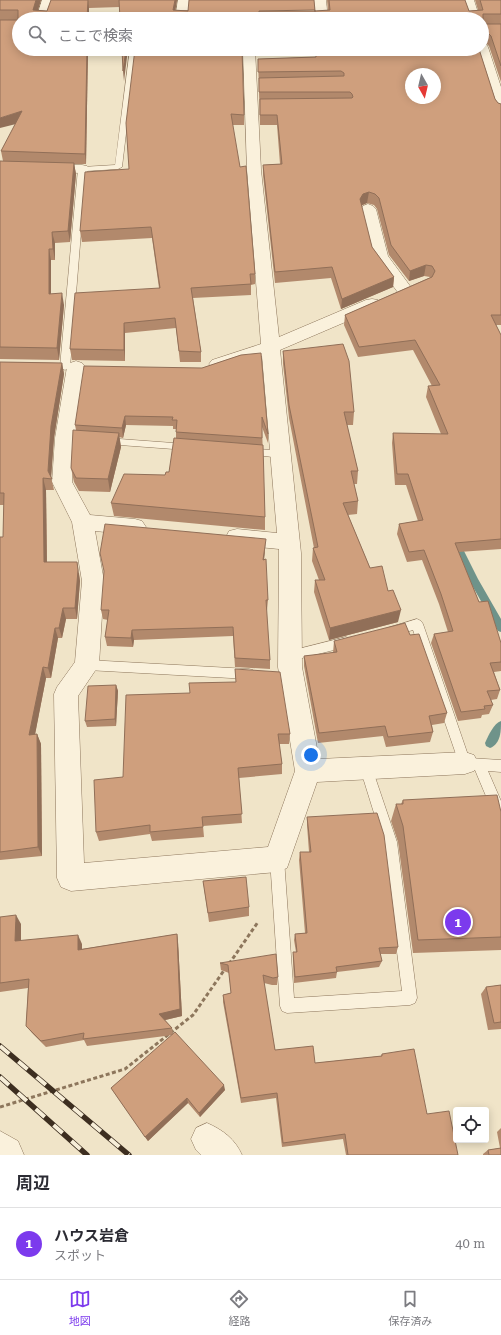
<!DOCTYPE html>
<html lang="ja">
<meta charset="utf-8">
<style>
body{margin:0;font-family:"Roboto Serif","Noto Sans JP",serif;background:#f7f7f7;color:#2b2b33}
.controls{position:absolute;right:12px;bottom:12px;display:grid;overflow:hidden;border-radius:4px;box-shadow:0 2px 10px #0003}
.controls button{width:36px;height:36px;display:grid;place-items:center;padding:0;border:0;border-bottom:1px solid #e1e1e2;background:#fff;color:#2b2b33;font:20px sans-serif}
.compass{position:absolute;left:405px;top:68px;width:36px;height:36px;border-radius:50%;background:#fff;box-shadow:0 2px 10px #0003;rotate:172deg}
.you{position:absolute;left:311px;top:755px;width:14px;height:14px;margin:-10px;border:3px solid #fff;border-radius:50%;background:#1a73e8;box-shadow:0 0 0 6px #1a73e833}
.badge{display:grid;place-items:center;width:26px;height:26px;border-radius:50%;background:#7c3aed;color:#fff;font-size:13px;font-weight:700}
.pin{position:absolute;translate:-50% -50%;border:2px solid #fff;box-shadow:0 1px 4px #0006}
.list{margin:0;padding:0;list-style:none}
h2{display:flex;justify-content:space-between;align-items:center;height:52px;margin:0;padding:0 16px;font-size:17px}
h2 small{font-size:13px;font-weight:400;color:#7c7c81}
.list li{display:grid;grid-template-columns:26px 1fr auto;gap:12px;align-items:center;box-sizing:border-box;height:72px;padding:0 16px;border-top:1px solid #e1e1e2}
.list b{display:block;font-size:15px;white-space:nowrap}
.list p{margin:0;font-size:13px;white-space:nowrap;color:#7c7c81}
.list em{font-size:13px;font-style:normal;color:#7c7c81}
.icon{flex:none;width:22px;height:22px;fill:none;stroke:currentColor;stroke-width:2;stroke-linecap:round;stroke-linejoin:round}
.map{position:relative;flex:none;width:501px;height:1155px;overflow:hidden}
.search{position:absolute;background:#fff;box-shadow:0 2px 10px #0003;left:12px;right:12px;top:12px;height:44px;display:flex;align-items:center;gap:10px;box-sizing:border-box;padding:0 14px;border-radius:22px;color:#7c7c81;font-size:15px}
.sheet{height:124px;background:#fff}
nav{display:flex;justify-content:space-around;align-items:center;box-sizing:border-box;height:56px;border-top:1px solid #e1e1e2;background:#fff;font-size:11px;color:#7c7c81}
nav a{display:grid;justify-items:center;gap:2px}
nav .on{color:#7c3aed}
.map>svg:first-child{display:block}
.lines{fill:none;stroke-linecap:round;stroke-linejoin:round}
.stream{fill:#6f938a;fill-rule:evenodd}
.lane-casing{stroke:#8d765c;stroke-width:1}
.street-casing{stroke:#8d765c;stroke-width:1}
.path{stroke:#8d765c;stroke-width:3;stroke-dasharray:4 2.5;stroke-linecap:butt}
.lane{fill:#faf1dc;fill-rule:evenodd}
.street{fill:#faf1dc;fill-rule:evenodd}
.rail-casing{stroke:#3d2e20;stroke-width:5.5}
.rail{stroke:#f7eed8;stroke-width:4;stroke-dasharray:12;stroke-linecap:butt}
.wall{fill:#b2896c}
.shaded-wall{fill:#916f58}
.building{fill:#cf9f7d;stroke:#916f58;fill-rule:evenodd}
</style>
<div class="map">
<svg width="501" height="1155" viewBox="0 0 501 1155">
<rect width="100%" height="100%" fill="#f0e4c8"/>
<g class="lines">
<!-- stream -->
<g class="stream">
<polygon points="455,538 458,539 478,579 501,619 501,632 498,631 469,580 451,541"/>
<path d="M501,721c0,9 0,23 -11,27l-4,-2 -1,-3c3,-7 9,-20 16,-22z"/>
</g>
<!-- lane casing -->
<g class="lane-casing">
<g id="lane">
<polygon points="130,49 136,49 122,167 118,169 86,171 70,367 65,370 60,367 78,169 82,167 115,165"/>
<polygon points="106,438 187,444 192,447 187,450 106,444 101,441"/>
<polygon points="250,449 281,450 286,454 281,458 247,454 245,452 247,450"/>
<polygon points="417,619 421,621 423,624 469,758 501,760 501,772 488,771 501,801 501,822 496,820 475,770 461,767 459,763 413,630 392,636 388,634 386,631 388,628"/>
<polygon points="346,637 350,639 352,642 350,645 346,647 290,661 286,659 284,656 286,653 290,651"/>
<polygon points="87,660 249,669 253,670 255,674 253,678 249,679 87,670 83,669 81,665 83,661"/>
<polygon points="366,762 370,764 372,768 397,842 417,998 415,1003 410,1005 287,1013 282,1011 280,1006 270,859 272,854 277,852 282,854 284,859 294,998 402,991 383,842 360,768 362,764"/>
</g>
</g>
<!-- street casing -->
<g class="street-casing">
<g id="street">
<polygon points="42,0 54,0 48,19 36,19"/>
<polygon points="178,0 190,0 187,19 175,19"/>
<polygon points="314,0 326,0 328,19 316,19"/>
<polygon points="462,0 474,0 480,19 468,19"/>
<polygon points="482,43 486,44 488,47 501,87 501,113 496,112 494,109 476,49 482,49"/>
<polygon points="243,49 255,49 261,170 279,337 366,300 372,299 378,300 381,304 378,308 280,350 301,553 302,667 319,759 465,752 474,755 478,763 474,771 465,774 317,782 287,868 277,872 71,891 61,887 57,878 54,694 57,687 75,662 82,581 72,522 52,482 55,438 67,367 70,363 76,361 82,363 85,367 75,438 72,482 90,515 135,519 142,521 146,527 142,533 135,535 95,531 104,581 99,665 78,696 84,863 268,847 295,771 278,667 279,549 237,545 229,543 226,537 229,531 237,529 277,533 262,356 218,370 212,368 209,364 212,360 261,344 247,170"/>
<polygon points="0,163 82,165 87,166 89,169 87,172 82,173 0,171"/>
<polygon points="368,204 373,206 376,209 388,256 413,290 411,294 405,295 399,294 372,257 360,209 363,206"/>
<path d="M207,1123c16,7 28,16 35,32h-41l-5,-5 -5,-11 5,-11z"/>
<polygon points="0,1131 18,1141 24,1155 0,1155"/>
</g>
</g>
<!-- path -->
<g class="path">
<polyline points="229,964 258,922"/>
<polyline points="0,1107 125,1069 193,1015 225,969"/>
</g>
<!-- lane -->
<use href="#lane" class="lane"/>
<!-- street -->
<use href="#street" class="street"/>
<!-- rail casing -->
<g class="rail-casing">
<g id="rail">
<polyline points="0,1046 129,1155"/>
<polyline points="0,1077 87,1155"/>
</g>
</g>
<!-- rail -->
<use href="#rail" class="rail"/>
</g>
<!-- wall -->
<g class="wall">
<polygon points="0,0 41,0 38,10 47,11 51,0 177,0 175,10 315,11 328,10 327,0 465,0 469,11 478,10 475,0 501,0 501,24 483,24 501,24 501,82 489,46 486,43 482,42 482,19 120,19 120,7 89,8 19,49 88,49 86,164 74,164 76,174 70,242 55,243 55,260 51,260 51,294 64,305 59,360 0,359 0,161 3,161 1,151 16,124 18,20 0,20"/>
<polygon points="135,49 244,115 244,125 232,125 255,274 255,284 251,285 251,295 193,298 201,352 201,362 180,362 176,328 125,333 125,361 72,360 70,349 159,288 152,238 82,242 80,231 129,169"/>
<polygon points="315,49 479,49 495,99 498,103 501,104 501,325 496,325 501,335 501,549 459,552 479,602 501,643 501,671 494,672 500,690 497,699 491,700 493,705 489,714 482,715 481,718 458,721 431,643 434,634 448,632 439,604 422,560 407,562 397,534 399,524 418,521 406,485 395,485 392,443 393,433 441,434 426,397 428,386 432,386 413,350 358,357 344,325 345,315 431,277 430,277 424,276 409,281 389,255 377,209 374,205 367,203 361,206 372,247 394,277 393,287 341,309 331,278 275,283 263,175 263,165 280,164 277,125 260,125 258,59 316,57"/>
<polygon points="283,351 354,412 353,425 347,425 358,471 357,484 354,484 358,501 357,514 348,515 370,568 388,591 398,622 329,640 314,592 315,580 319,580 312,561 313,548 314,548 289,418 283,364"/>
<polygon points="241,355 268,434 268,443 262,427 265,517 265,530 114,516 111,503 165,475 169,472 176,438 176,429 173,429 173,426 126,425 123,438 119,437 121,447 110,492 79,491 74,482 71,468 76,430 75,425 202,368"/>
<polygon points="0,362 62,363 64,374 54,438 51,477 54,490 46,490 47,562 79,573 80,581 77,619 66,619 62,638 58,638 51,678 46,678 35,734 37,734 41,744 42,856 0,860 0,537 3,537 4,505 0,505"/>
<polygon points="265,549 264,560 268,600 267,610 266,610 270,660 270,669 235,667 233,636 134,640 133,647 107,646 105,637 108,620 103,619 101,610"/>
<polygon points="410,635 447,713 444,723 432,725 433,732 430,742 386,747 383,736 318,743 304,666 304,656 333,653 334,641"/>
<polygon points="235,669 290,734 289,744 279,744 282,764 282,774 239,778 242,823 203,826 204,837 152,841 150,834 99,841 96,832 123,777 190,693 236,682"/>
<polygon points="116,685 118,691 116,726 87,727 85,721"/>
<polygon points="403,800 501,812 501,950 413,953 398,842 391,821 396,804 401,804"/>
<polygon points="307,817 398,947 396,954 380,954 382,961 379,967 337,972 336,978 294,983 293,959 293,952 296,952 294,940 295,934 305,933 299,860 300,852 309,852 307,825"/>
<polygon points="203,881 249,907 249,916 209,922"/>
<polygon points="0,917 21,924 21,941 82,944 82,949 177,934 178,942 182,1016 165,1020 172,1028 173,1034 225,1090 200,1117 188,1103 148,1141 111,1088 173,1035 87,1046 84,1040 46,1047 32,1033 26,1026 28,988 0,992"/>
<polygon points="220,963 278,977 277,985 272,985 264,983 275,1050 315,1063 381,1056 382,1054 458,1155 346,1155 343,1139 282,1147 276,1098 241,1103 223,1002 223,995 231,993 229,973 221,970"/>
<polygon points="501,985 501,1029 488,1030 481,994 486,987"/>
<polygon points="501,1128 501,1155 483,1155 483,1154 488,1150 500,1148 497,1132"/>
</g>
<!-- shaded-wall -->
<g class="shaded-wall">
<polygon points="36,0 41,0 35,19 33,10"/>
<polygon points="88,0 89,8 89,19 87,19"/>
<polygon points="175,0 177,0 174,19 173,10"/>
<polygon points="484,32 482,42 482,33"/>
<polygon points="87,49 88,49 86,164 85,154"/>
<polygon points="126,49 128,49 124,81 123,71"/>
<polygon points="22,111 24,122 0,128 0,118"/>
<polygon points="74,163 76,174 70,242 68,231"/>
<polygon points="369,192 367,203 362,205 359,209 360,199 363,194"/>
<polygon points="52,232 55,243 55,260 53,249"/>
<polygon points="49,249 51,260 51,306 49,294"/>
<polygon points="426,265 424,276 409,281 410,271"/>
<polygon points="394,277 393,287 341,309 342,299"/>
<polygon points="62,293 64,305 59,360 57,348"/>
<polygon points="124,323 125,333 125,361 124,350"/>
<polygon points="62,363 64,374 54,438 51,479 48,471 51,426"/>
<polygon points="125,416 126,425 123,438 122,428"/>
<polygon points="119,433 121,447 110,492 108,479"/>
<polygon points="43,478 46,490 47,573 44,562"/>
<polygon points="266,539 265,549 263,570 263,560"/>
<polygon points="77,562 80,581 77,619 75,608"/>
<polygon points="63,608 66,619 62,638 59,628"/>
<polygon points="401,610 398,622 329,640 330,628"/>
<polygon points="55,628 58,638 51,678 48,668"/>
<polygon points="132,630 134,640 133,647 131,638"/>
<polygon points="43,667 46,678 33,745 29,735"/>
<polygon points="116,685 118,691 116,726 115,719"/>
<polygon points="37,734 41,744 42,856 38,847"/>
<polygon points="16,915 21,924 21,950 15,941"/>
<polygon points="177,934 178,942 182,1016 161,1021 159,1014"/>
<polygon points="78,935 82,944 82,958 78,950"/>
<polygon points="224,1085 225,1090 200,1117 199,1113"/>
<polygon points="187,1098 188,1103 148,1141 145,1137"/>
</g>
<!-- building -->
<g class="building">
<polygon points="0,0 36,0 33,10 47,11 51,0 88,0 87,19 19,19 19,49 87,49 85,154 1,151 22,111 0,118 0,20 18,20 18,10 0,10"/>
<polygon points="119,0 175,0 173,10 188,11 189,0 314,0 315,11 330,10 329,0 465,0 469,11 483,10 480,0 501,0 501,14 483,14 483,24 501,24 501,66 491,36 488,33 484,32 482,33 482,38 482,19 315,19 315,10 259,11 259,13 236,13 237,19 120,19"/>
<polygon points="122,49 126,49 123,71"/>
<polygon points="135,49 242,49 244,115 231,114 240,167 246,166 255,274 250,274 251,284 191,288 201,352 179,351 175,318 124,323 124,350 70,349 75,293 160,288 151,227 80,231 85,172 129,169 126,123"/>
<path d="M316,49h163l16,50 3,4 3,1v211h-10l10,20v204l-46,4 24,59 9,-1 13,42v19l-11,1 10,27 -13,1 6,14 -9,1 1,3 -24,3 -27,-78 19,-3 -12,-37 -17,-44 -15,2 -10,-28 24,-4 -15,-46h-11l-4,-41 55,1 -20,-48 12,-1 -25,-45 -56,7 -14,-32 87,-38 3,-6 -3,-5 -6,-1 -16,6 -19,-26 -12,-47 -4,-4 -6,-2 -6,2 -3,5 12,48 22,30 -52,22 -10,-32 -57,5 -12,-107 19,-1 -5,-49h-17v-16l92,-1 1,-1 -1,-3 -2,-2h-91v-14l85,-2v-3l-3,-2 -83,1v-13l58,-2zM411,74h24v24h-24z"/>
<polygon points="0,161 74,163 68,231 52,232 53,249 49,249 49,294 62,293 57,348 0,347"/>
<polygon points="343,344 349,361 354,412 344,412 358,471 351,471 358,501 343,503 370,568 382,566 388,591 393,590 401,610 330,628 315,580 325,580 313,548 318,547 289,405 283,351"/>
<polygon points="261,353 268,434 262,417 262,438 176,432 177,420 172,420 173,417 125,416 122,428 75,425 84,366 202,368 241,355"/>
<polygon points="0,362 62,363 51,426 48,471 52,479 43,478 44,562 77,562 78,570 75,608 63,608 59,628 55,628 48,668 43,667 29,735 37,734 38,847 0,852 0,537 3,537 4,493 0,493"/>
<polygon points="73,430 119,433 108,479 76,478 71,468"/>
<polygon points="174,438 263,445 265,517 111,503 124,474 165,475 166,472 169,472"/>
<polygon points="105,524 266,539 263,560 266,559 268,600 266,600 270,660 235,658 233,627 132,630 131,638 105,637 109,610 101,610 104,571 100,553"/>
<polygon points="405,623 410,635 419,634 447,713 429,716 433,732 388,737 385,726 319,733 304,656 337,652 334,641"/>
<polygon points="235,669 280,672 290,734 278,734 282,764 238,768 242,814 202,817 203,827 150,832 150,825 96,832 94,780 123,777 126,695 190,693 189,683 236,682"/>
<polygon points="116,685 115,719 85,721 88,686"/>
<polygon points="497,795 501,812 501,937 418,940 403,826 396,804 403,804 403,800"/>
<polygon points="377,813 384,835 398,947 379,948 382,961 336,967 337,972 295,977 293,952 297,952 295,934 307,933 300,852 311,852 307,817"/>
<polygon points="246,877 249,907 208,913 203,881"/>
<polygon points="16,915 15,941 78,935 78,950 177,934 180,1009 159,1014 172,1028 83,1039 84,1033 41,1041 26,1026 29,979 0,983 0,917"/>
<polygon points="276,954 278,977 273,978 263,975 275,1050 313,1046 315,1063 382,1056 382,1054 414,1049 427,1114 449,1111 458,1155 348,1155 345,1134 283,1143 277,1093 241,1098 223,995 231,993 228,965 220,963"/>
<polygon points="501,985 501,1022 494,1023 486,987"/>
<polygon points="175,1032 224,1085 199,1113 187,1098 145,1137 111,1088"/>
<polygon points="501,1148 501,1155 489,1155 488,1150"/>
</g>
</svg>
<div class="controls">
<button><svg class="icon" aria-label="locate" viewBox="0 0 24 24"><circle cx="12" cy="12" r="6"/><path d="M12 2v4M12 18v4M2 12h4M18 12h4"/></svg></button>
</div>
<svg class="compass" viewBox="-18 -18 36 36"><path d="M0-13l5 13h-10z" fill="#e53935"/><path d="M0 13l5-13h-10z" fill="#7c7c81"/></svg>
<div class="you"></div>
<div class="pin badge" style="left:458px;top:922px">1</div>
<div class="search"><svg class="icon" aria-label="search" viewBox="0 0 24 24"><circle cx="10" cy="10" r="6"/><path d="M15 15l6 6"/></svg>ここで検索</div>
</div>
<section class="sheet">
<h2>周辺<small></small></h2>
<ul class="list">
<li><span class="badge">1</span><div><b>ハウス岩倉</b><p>スポット</p></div><em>40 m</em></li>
</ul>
</section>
<nav>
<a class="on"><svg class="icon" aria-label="map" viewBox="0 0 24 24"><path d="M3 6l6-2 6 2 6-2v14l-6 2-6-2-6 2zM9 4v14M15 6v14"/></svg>地図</a>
<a><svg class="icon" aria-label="directions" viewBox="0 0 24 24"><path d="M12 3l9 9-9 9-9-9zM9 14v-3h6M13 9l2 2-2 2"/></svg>経路</a>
<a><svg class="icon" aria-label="saved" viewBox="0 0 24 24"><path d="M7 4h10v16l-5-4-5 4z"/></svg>保存済み</a>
</nav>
